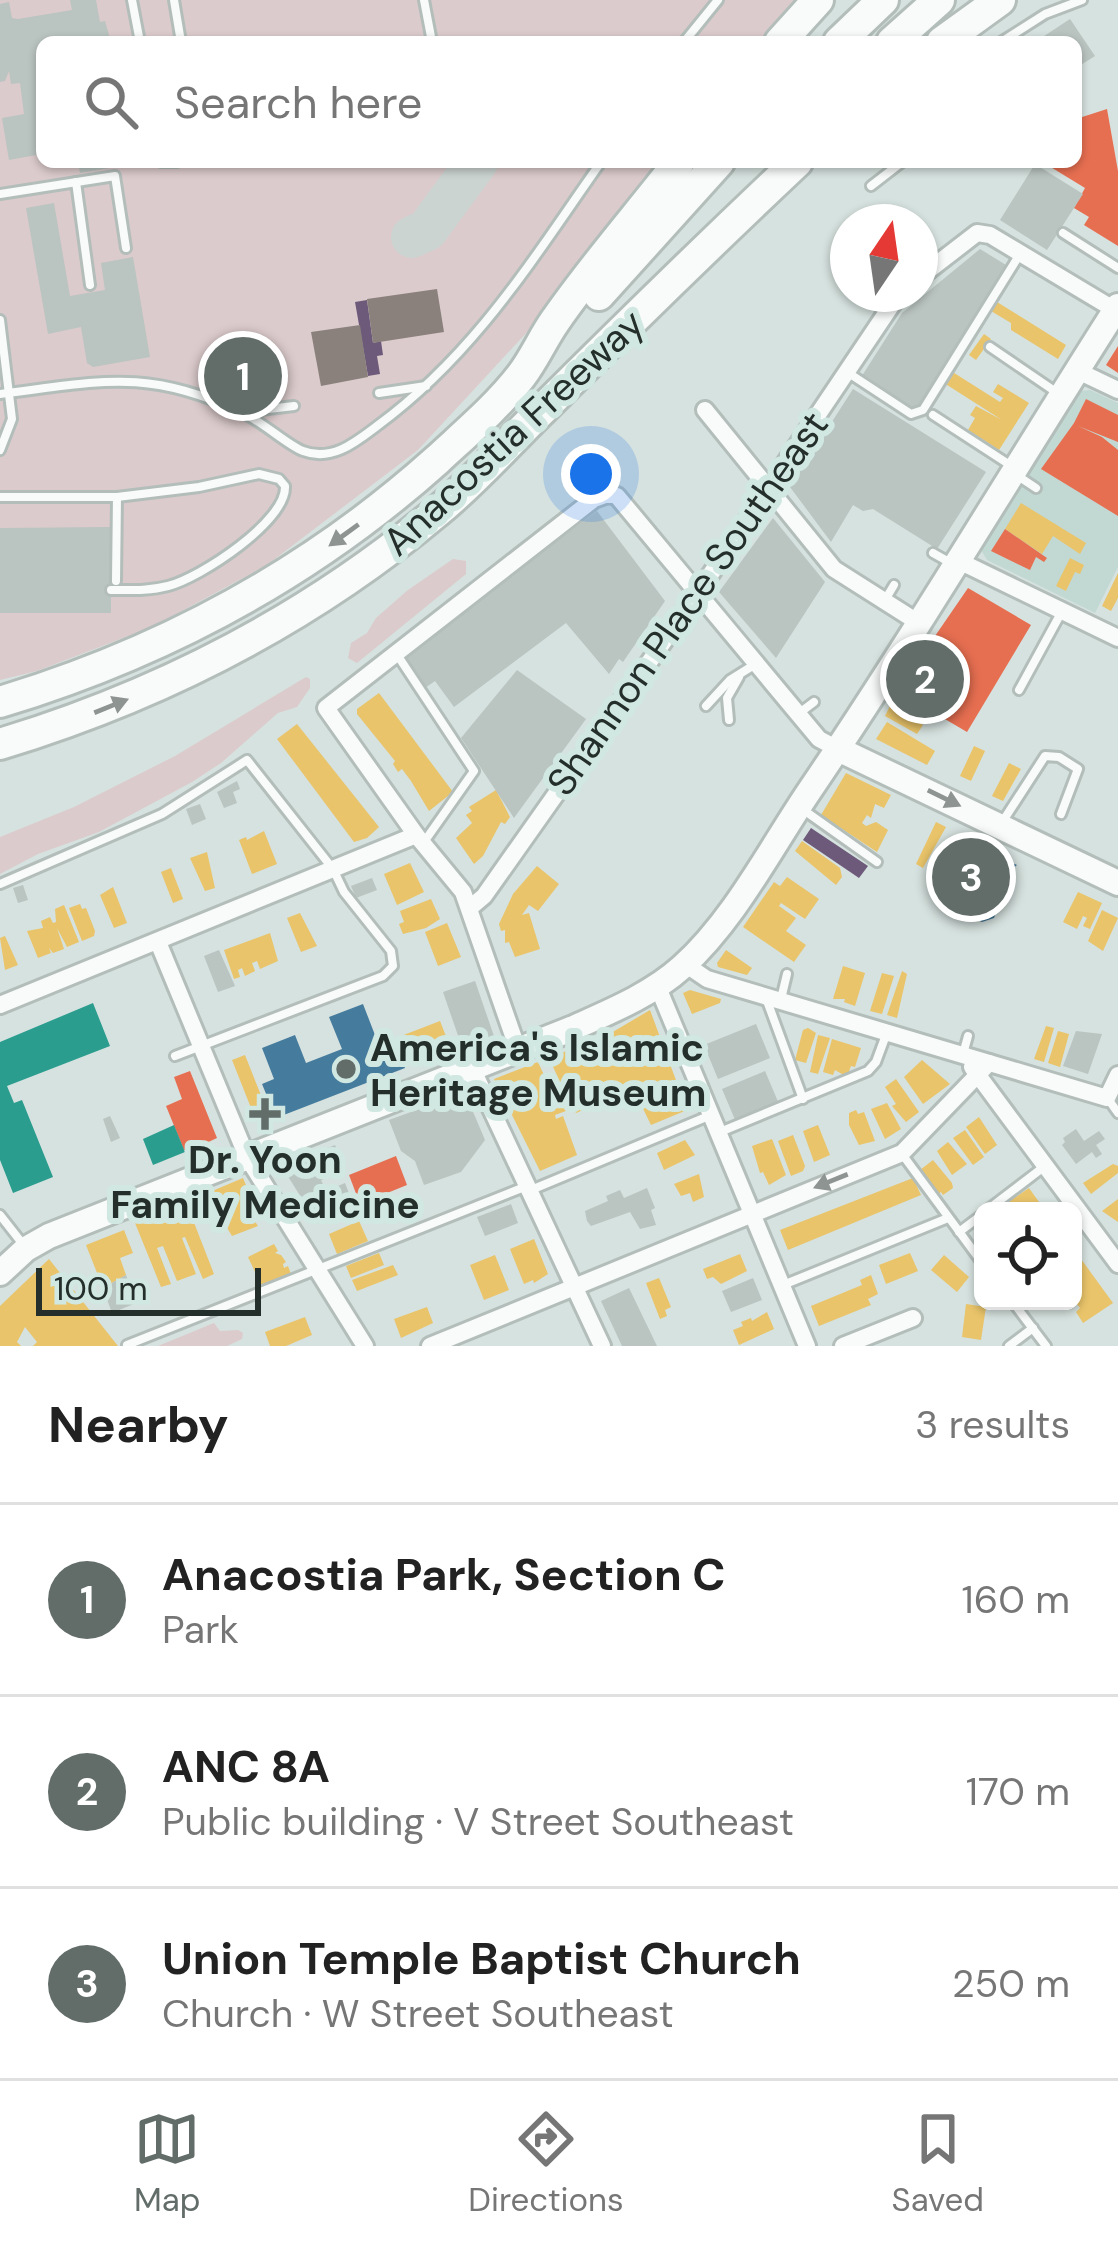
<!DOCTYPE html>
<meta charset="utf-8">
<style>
body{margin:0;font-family:"DM Sans",sans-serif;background:#f2f2f2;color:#222}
.controls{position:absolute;right:36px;bottom:36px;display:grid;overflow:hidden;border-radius:18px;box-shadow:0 3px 9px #0004}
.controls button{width:108px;height:108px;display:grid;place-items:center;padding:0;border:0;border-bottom:3px solid #e0e0e0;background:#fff;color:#222;font:60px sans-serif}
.compass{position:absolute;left:830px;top:204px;width:108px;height:108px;border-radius:50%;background:#fff;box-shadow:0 3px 9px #0004;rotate:13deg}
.scale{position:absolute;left:36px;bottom:30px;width:225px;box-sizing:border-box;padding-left:12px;border:6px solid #242e2b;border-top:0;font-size:33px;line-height:42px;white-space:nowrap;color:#242e2b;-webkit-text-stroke:9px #d0e8e1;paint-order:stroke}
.you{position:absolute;left:591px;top:474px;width:42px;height:42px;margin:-30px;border:9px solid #fff;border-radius:50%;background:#1a73e8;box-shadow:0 0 0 18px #1a73e833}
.badge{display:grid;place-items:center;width:78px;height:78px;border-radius:50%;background:#626d6a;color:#fff;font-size:39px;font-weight:700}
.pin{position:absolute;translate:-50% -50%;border:6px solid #fff;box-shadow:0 3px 12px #0006}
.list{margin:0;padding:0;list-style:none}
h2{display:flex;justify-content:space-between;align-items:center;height:156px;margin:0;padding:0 48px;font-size:51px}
h2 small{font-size:39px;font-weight:400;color:#767676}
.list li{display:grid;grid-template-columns:78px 1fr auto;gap:36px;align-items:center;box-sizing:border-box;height:192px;padding:0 48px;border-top:3px solid #e0e0e0}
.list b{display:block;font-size:45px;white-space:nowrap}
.list p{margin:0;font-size:39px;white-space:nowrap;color:#767676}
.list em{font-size:39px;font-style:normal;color:#767676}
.icon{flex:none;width:66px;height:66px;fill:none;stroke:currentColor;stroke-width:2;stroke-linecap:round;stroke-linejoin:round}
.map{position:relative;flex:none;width:1118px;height:1346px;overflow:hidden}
.search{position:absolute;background:#fff;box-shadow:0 3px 9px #0004;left:36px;right:36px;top:36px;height:132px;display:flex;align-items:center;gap:30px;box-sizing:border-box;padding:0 42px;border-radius:18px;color:#767676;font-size:45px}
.sheet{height:732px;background:#fff}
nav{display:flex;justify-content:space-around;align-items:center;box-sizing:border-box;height:168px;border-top:3px solid #e0e0e0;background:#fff;font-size:33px;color:#767676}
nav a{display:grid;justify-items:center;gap:6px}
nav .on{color:#626d6a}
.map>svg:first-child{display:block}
.built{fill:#c2d9d3}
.green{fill:#dccbcc}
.homes{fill:#e9c46a}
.shops{fill:#e76f51}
.offices{fill:#6d597a}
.schools{fill:#2a9d8f}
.public{fill:#457b9d}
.industry{fill:#8a817c}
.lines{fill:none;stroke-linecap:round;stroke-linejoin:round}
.taxiway{stroke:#ccd4d2;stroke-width:42}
.building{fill:#bac4c1}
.service-casing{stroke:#b3bebb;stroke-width:14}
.minor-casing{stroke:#b3bebb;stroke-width:22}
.secondary-casing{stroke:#b3bebb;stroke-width:30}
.motorway-casing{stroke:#b3bebb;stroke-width:36}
.service{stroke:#f9fbfa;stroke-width:8}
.minor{stroke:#f9fbfa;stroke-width:16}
.secondary{stroke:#f9fbfa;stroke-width:24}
.motorway{stroke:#f9fbfa;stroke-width:30}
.oneway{fill:#8e9492}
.poi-dot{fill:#626d6a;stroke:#d0e8e1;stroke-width:4.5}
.labels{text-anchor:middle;stroke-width:12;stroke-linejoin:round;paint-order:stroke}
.street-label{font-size:39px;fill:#242e2b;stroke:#d0e8e1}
.poi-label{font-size:39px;font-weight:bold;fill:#242e2b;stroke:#d0e8e1;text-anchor:start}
</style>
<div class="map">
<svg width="1118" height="1346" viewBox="0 0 1118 1346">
<rect width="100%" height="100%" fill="#d6e2df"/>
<!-- built -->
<polygon class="built" points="1090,390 1118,403 1118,567 1095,613 987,560 981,550 1081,391"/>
<!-- green -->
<g class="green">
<polygon points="0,0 800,0 763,42 42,42 42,162 668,162 555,302 418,450 267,565 152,627 37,671 0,680"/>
<polygon points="453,559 466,561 466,574 357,663 348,658 351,643 367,633 376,618 408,590"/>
<polygon points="306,677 310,679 310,688 297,707 278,713 221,763 192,782 99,832 38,854 0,874 0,837 74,807 175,756"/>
<polygon points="214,1323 220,1331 238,1330 243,1333 242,1339 227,1346 158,1346"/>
</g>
<!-- homes -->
<g class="homes">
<polygon points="997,302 1066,345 1058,359 1011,330 1011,323 991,311"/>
<polygon points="984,334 991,339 976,360 969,355"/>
<polygon points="951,371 1000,402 1003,398 993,392 998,384 1029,403 999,450 968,430 975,418 970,415 976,406 1002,420 944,383"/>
<polygon points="1021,503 1086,543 1080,554 1053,536 1042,554 1005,529"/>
<polygon points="1070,558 1084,565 1080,574 1075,572 1066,591 1056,586"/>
<polygon points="1118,573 1118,598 1111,611 1102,606"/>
<polygon points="379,693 453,792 429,811 411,781 402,769 398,772 393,764 395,761 357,714 357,709"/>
<polygon points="890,706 923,725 917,734 885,716"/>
<polygon points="887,722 935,751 927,765 876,739"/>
<polygon points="297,724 379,827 367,838 354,842 277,739"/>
<polygon points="974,746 985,751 971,781 960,776"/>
<polygon points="1009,763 1021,769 1003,801 992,796"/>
<polygon points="846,773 891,795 884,808 875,804 871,818 867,815 862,823 866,826 876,822 888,830 877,852 821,815"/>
<polygon points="496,790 510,817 505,824 501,822 483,856 474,864 456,838 472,823 466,815 472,811 469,807"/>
<polygon points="936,822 946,827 923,868 916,864"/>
<polygon points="264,831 277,864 252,874 239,840 246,837 247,840"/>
<polygon points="802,841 840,868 842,877 836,885 795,851"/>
<polygon points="207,852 215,888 205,891 190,858"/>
<polygon points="410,863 424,892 397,905 384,874"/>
<polygon points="537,866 559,884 538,911 529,905 522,915 529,913 540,949 515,957 509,942 505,943 505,930 501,931 499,924 513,894"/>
<polygon points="171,868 183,899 173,903 161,872"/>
<polygon points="787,877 819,899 805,919 781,903 779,906 796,918 786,931 806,945 794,962 743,927 774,882 780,886"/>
<polygon points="113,887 127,923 114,928 100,895"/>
<polygon points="1078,892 1102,903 1090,929 1083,926 1087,918 1083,916 1077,929 1063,922"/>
<polygon points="431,899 440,919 426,928 403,934 399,924 404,922 400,911"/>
<polygon points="80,904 82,909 86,908 95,931 94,936 82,941 69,908"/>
<polygon points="64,905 79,942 67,947 57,928 64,949 53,953 49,948 51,953 38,958 27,931 43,928 41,921 50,917 53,923 56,922 55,909"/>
<polygon points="1102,910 1118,918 1103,951 1088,941"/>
<polygon points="300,913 317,946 301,952 287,918"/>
<polygon points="447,923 461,957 438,966 425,932"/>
<polygon points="270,933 278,961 260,969 257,961 252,963 255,971 245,976 242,968 238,970 240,977 234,979 224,950"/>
<polygon points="5,936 18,965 5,970 0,938"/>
<polygon points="726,950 752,968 747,975 718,967 717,963"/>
<polygon points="843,966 865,973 855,1006 844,1002 845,999 833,999"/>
<polygon points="902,971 907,974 897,1018 887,1015"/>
<polygon points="882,973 894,976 882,1014 870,1011"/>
<polygon points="690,990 721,999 720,1003 692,1014 683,993"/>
<polygon points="650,1010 687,1110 651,1125 633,1088 638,1082 621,1089 622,1094 576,1113 574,1108 555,1115 556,1119 563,1116 577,1155 540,1171 494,1079 538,1062 549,1086 560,1082 549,1058 596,1039 606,1064 621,1058 611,1033"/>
<polygon points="440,1021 449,1044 411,1061 401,1036"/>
<polygon points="1046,1026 1054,1028 1044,1062 1034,1059"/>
<polygon points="808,1028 816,1033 806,1063 795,1060 803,1030"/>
<polygon points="1058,1031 1069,1034 1060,1067 1048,1063"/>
<polygon points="818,1035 830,1038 818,1074 810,1072"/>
<polygon points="832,1039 861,1048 855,1067 851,1066 847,1077 835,1070 833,1075 823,1072"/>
<polygon points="245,1055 270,1118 257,1123 232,1060"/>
<polygon points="922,1060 950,1084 923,1104 904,1077"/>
<polygon points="896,1079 919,1112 906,1122 892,1106 896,1104 885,1087"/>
<polygon points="887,1103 901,1129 885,1139 871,1109"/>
<polygon points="856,1110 858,1114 864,1112 875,1141 859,1145 849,1125 849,1113"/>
<polygon points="979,1117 997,1145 985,1154 966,1127"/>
<polygon points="818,1125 830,1155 814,1162 803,1131"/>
<polygon points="965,1130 984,1157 973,1165 953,1138"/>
<polygon points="793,1135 805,1166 803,1171 791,1176 778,1141"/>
<polygon points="772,1139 786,1175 769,1185 763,1172 760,1173 752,1146"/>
<polygon points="685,1140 695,1155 664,1170 657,1153"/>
<polygon points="948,1142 967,1164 952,1175 937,1151"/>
<polygon points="933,1160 952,1183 953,1188 943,1195 941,1192 937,1195 920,1170"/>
<polygon points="1113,1164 1118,1166 1118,1173 1091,1194 1083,1183"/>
<polygon points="699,1174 704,1197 693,1202 690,1193 681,1196 674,1184"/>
<polygon points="243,1178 252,1200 244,1204 258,1226 232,1236 220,1216 230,1210 199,1219 191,1200"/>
<polygon points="913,1178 921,1195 788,1250 780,1230"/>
<polygon points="1029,1188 1039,1202 1029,1211 1006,1211 1005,1204"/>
<polygon points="1118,1199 1118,1222 1102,1211"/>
<polygon points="186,1202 214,1274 203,1279 185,1237 182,1238 196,1274 177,1281 163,1246 157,1248 171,1284 161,1287 135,1223"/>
<polygon points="359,1221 368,1241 337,1254 329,1234"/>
<polygon points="124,1230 133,1253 120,1258 126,1275 103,1288 86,1245"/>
<polygon points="534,1239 548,1274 534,1283 533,1280 524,1284 510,1249"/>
<polygon points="274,1244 278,1251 275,1253 281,1255 286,1262 283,1264 284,1268 288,1266 291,1274 262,1287 248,1257"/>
<polygon points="1073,1248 1113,1303 1083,1323 1076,1312 1080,1308 1077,1304 1073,1306"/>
<polygon points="379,1253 384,1265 351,1278 346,1266"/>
<polygon points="910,1253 918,1271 886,1284 879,1265"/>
<polygon points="740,1254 747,1271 721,1284 713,1277 707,1279 703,1269"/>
<polygon points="495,1255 509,1290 484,1300 470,1265"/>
<polygon points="944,1255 969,1277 957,1292 931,1270"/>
<polygon points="49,1259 118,1346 33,1346 37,1342 25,1327 17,1342 21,1346 0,1346 0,1306"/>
<polygon points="393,1265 398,1275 357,1291 352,1280"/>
<polygon points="871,1275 878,1294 868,1299 871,1305 819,1326 811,1306 862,1285 860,1280"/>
<polygon points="659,1278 671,1307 665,1310 667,1316 660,1319 646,1283"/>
<polygon points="966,1304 986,1307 981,1340 962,1337"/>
<polygon points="427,1307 433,1323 401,1338 394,1319"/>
<polygon points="767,1312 774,1329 739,1345 733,1330 743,1326 741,1322 751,1318 752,1321"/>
<polygon points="305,1317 312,1335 286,1346 270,1346 265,1332"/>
</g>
<!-- shops -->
<g class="shops">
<polygon points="1107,109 1118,171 1118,246 1084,225 1089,217 1074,208 1085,188 1049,166 1052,162 1076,162 1076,119"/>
<polygon points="1118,346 1118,373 1106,365"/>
<polygon points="1086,399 1118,415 1118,442 1078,426 1102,437 1118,450 1118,516 1041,469 1074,423"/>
<polygon points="1005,529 1047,558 1044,562 1036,557 1030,570 991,551"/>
<polygon points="968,588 1031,625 967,732 904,695 932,647 933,639"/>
<polygon points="190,1071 217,1138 189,1151 184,1150 166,1106 182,1099 174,1077"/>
<polygon points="396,1156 407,1185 360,1204 349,1175"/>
</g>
<!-- offices -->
<g class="offices">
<polygon points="367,300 373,343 381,341 383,355 377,356 380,374 368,376 355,302"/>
<polygon points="811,828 868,866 859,878 803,840"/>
</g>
<!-- schools -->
<g class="schools">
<polygon points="93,1003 110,1046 7,1086 14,1103 22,1100 53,1177 13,1193 0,1160 0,1042"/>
<polygon points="174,1125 185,1152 153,1165 143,1139"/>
</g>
<!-- public -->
<g class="public">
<polygon points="964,836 963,849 968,844 991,858 993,854 1017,865 1012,869 994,918 982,922 944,905 929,882 947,845"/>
<polygon points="363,1004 375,1035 390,1029 405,1068 276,1118 262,1084 274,1079 262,1048 295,1035 306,1063 342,1049 329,1017"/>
</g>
<!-- industry -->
<g class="industry">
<polygon points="437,289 444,332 373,343 367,299"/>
<polygon points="360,325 368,377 321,386 311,332"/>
</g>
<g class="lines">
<!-- taxiway -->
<polyline class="taxiway" points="412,237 427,230 477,162"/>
</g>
<!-- building -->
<g class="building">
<polygon points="70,0 96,0 100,22 105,21 111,42 42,42 42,154 9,160 2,118 24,114 20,83 11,84 9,71 5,81 0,82 0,4 9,2 12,18 18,19 72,10"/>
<polygon points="1070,19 1095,56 1076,68 1076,42 1035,42"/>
<polygon points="78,162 121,162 122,166 80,173"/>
<polygon points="1035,164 1083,194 1047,250 1000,220"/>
<polygon points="54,203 70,296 105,290 101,263 133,257 150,357 93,367 87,363 81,327 48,334 26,208"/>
<polygon points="980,249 1006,265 916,410 910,411 860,379 902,313"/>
<polygon points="853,389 986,472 937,549 873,509 863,511 853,505 831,542 790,487"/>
<polygon points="597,511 665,601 623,662 619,659 609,674 566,623 454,707 435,681 425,688 402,657"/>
<polygon points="773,518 825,582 776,658 719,592"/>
<polygon points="111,527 111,613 0,613 0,528"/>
<polygon points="517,670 586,719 514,818 461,738"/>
<polygon points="237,781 240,789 233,792 237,803 224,808 217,792"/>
<polygon points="200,804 206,819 192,825 186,809"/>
<polygon points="372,878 377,890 356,898 351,886"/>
<polygon points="23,885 28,900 18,903 13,888"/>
<polygon points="219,950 235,986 218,992 204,956"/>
<polygon points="475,981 495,1039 463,1050 443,992"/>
<polygon points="756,1024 770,1058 718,1079 704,1045"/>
<polygon points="1076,1031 1102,1034 1088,1074 1063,1066"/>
<polygon points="765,1071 779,1104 736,1122 722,1089"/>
<polygon points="465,1093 485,1140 461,1172 424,1185 415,1161 401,1151 389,1120 422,1108 423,1111"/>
<polygon points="110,1116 120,1138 111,1142 103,1119"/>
<polygon points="1076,1129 1084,1141 1099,1131 1105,1139 1096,1145 1102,1154 1096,1158 1092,1152 1076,1164 1062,1145 1065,1142 1063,1138"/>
<polygon points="335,1145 345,1171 321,1180 326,1191 345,1183 355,1209 318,1224 282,1167"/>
<polygon points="647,1188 655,1208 651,1210 656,1225 640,1229 630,1212 591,1226 587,1221 585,1211 608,1201 606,1196 620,1190 624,1198"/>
<polygon points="511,1204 518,1223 485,1236 477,1217"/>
<polygon points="126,1275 136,1303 112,1313 103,1288"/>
<polygon points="753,1278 762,1300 731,1312 722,1291"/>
<polygon points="629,1288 657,1346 622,1346 601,1301"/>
</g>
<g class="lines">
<!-- service casing -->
<g class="service-casing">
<g id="service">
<polyline points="132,0 140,42"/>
<polyline points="174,0 181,42"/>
<polyline points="424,0 432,42"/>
<polyline points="684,42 718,0"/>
<polyline points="1001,42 1045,14 1082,0"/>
<polyline points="161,162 177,162"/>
<polyline points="76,182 90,285"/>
<polyline points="871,186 902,162"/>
<polyline points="0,194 115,176 126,248"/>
<polyline points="1063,233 1118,268"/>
<polyline points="0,320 12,419 0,450"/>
<polyline points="990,347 1056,392"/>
<polyline points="847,372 911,414 923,410 1020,254"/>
<polyline points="379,393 426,386"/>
<path d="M0,394c99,-12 146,-27 241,18 21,9 46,33 62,39 29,11 53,-9 74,-25 98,-72 155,-166 224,-264"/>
<polyline points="242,412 294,406"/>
<polyline points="933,415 1010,465"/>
<polyline points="1015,474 1036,488"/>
<path d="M0,497h117l82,-10 60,-13 20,5 6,7c2,35 -85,92 -117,100 -19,5 -38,4 -57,4"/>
<polyline points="933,553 949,562"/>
<polyline points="116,581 117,497"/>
<polyline points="885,600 894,585"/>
<polyline points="398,656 474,771 424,842"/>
<polyline points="1019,690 1061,613"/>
<polyline points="706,706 730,680 754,665"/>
<polyline points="798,714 814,702"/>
<polyline points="729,720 727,698 739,677"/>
<polyline points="805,811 877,862"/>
<polyline points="1001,824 1045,756 1059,757 1078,769 1061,814"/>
<polyline points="0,884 162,814 247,760 333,869 344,892 391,951 393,966 383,976 175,1056"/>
<polyline points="766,998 803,1099"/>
<polyline points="781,999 787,974"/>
<polyline points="963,1054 968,1036"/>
<polyline points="1108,1099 1118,1113"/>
<polyline points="720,1132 868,1071 876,1062 886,1035"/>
<polyline points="902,1154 983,1264"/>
<polyline points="531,1190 711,1115"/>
<polyline points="986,1211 1045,1166"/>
<polyline points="0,1215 22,1243"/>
<polyline points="959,1232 983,1214"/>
<polyline points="783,1285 948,1218"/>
<polyline points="1012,1301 1046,1346"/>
<polyline points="127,1345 527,1186"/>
<polyline points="1009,1346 1033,1328"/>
</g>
</g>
<!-- minor casing -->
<g class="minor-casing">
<g id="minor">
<polyline points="920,277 977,233 990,235 1115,310"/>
<polyline points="1078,371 1118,390"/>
<polyline points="705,410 834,569 919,623"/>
<polyline points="959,561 1118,638"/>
<polyline points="471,907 484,896 698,593 899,294"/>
<polyline points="158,942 247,1157 365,1346"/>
<polyline points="685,964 707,979 1107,1098 1118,1075"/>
<polyline points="657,985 807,1346"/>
<polyline points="0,1005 416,835"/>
<polyline points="518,1050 463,892 416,835 326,708 594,499 608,494 617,496 819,739 838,749"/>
<polyline points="972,1067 1118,1264"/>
<polyline points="472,1068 602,1346"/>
<polyline points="430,1346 902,1153 989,1063"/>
<polyline points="843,1346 913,1318"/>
</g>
</g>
<!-- secondary casing -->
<g class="secondary-casing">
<g id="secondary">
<polyline points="838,749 1118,883"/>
<path d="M0,1273l26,-24 23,-13 522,-207c38,-17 80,-34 111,-62 53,-48 88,-118 128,-177 107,-158 205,-323 308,-484"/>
</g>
</g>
<!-- motorway casing -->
<g class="motorway-casing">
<g id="motorway">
<polyline points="780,42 818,0"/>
<polyline points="839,42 883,0"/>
<polyline points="892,42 939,0"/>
<polyline points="942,42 1000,0"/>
<polyline points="599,295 719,162"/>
<path d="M0,702c162,-49 311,-129 437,-242 29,-27 60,-53 84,-84 13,-17 22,-38 34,-55 38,-55 83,-106 124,-159"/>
<path d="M0,744c161,-49 309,-125 438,-233 38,-31 70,-68 105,-102 83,-83 168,-166 254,-247"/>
</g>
</g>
<!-- service -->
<use href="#service" class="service"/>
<!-- minor -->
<use href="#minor" class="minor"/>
<!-- secondary -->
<use href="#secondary" class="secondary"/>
<!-- motorway -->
<use href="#motorway" class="motorway"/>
</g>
<!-- one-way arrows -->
<defs><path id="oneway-solid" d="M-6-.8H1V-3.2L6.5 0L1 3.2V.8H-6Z" transform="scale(3)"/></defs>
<g class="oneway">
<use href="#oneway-solid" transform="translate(344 535) rotate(144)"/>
<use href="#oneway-solid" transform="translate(111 706) rotate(-22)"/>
<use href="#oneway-solid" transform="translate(944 798) rotate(26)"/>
<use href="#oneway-solid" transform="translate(831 1181) rotate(158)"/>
</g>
<!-- markers -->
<g class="poi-dot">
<circle cx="346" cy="1069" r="12"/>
<path d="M259 1096h12v12h12v12h-12v12h-12v-12h-12v-12h12z"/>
</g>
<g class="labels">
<!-- street labels -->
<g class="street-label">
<text transform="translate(513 432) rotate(-43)" y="14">Anacostia Freeway</text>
<text transform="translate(687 603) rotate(-55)" y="14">Shannon Place Southeast</text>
</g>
<!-- poi labels -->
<g class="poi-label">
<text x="370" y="1061">America's Islamic<tspan x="370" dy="45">Heritage Museum</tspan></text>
<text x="265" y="1173" text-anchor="middle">Dr. Yoon<tspan x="265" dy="45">Family Medicine</tspan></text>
</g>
</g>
</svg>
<div class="controls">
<button><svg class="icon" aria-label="locate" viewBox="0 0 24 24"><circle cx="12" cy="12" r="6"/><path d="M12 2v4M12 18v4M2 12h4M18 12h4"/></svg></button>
</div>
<svg class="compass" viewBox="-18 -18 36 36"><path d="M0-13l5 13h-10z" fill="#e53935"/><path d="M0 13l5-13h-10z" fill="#767676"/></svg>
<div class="scale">100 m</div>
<div class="you"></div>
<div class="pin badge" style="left:243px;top:376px">1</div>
<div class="pin badge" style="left:925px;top:679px">2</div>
<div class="pin badge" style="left:971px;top:877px">3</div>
<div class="search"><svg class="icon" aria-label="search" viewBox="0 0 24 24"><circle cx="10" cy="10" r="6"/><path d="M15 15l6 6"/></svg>Search here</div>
</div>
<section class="sheet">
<h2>Nearby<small>3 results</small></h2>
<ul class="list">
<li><span class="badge">1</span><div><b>Anacostia Park, Section C</b><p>Park</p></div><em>160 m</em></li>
<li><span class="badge">2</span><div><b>ANC 8A</b><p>Public building · V Street Southeast</p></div><em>170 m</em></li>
<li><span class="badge">3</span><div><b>Union Temple Baptist Church</b><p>Church · W Street Southeast</p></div><em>250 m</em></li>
</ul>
</section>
<nav>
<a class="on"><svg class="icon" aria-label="map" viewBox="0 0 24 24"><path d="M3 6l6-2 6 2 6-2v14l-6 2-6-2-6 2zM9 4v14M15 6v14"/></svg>Map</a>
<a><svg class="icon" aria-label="directions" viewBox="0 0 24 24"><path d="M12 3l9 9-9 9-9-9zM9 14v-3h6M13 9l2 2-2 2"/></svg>Directions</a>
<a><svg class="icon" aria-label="saved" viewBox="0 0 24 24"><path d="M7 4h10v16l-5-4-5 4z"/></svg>Saved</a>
</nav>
